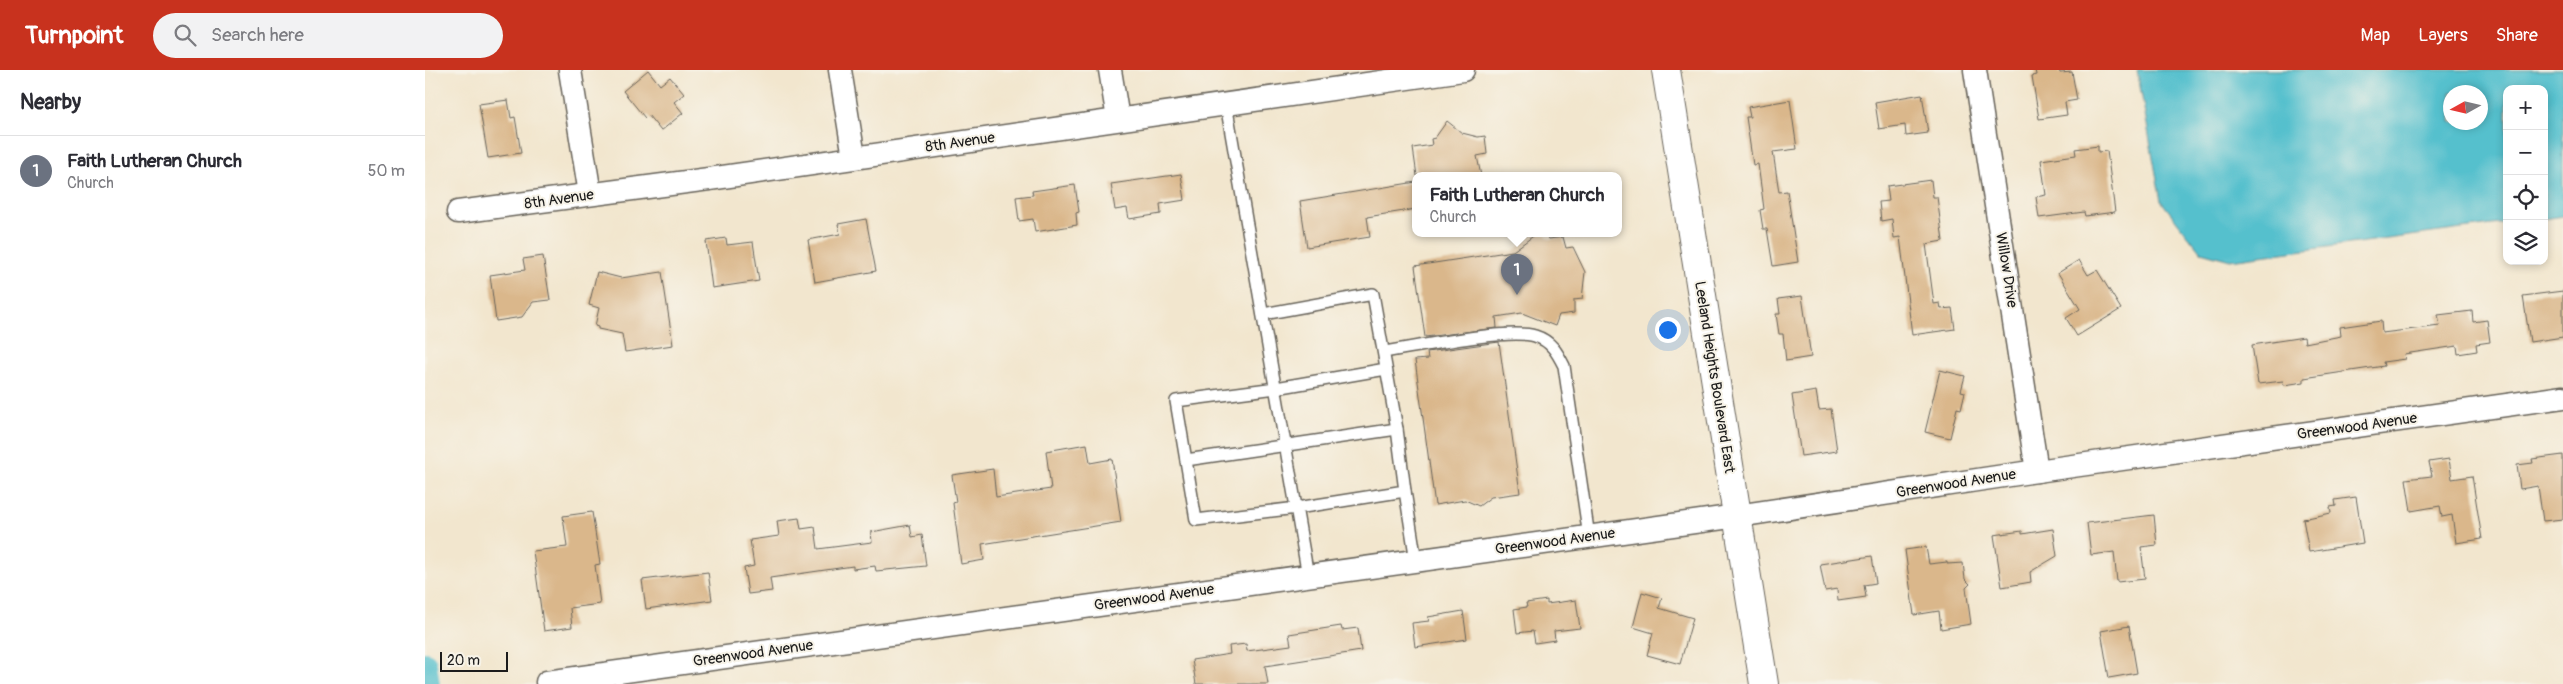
<!DOCTYPE html>
<meta charset="utf-8">
<style>
body{margin:0;font-family:Pangolin,sans-serif;background:#f2f2f3;color:#2b2b33}
.controls{position:absolute;right:15px;top:15px;display:grid;overflow:hidden;border-radius:10px;box-shadow:0 2px 8px #0003}
.controls button{width:45px;height:45px;display:grid;place-items:center;padding:0;border:0;border-bottom:1px solid #e1e1e2;background:#fff;color:#2b2b33;font:25px sans-serif}
.compass{position:absolute;left:2018px;top:15px;width:45px;height:45px;border-radius:50%;background:#fff;box-shadow:0 2px 8px #0003;rotate:262deg}
.scale{position:absolute;left:15px;bottom:12px;width:68px;box-sizing:border-box;padding-left:5px;border:2px solid #1c1c1c;border-top:0;font-size:14px;line-height:18px;white-space:nowrap;color:#1c1c1c;-webkit-text-stroke:4px #f7f3e8;paint-order:stroke}
.you{position:absolute;left:1242px;top:259px;width:18px;height:18px;margin:-12px;border:4px solid #fff;border-radius:50%;background:#1a73e8;box-shadow:0 0 0 8px #1a73e833}
.badge{display:grid;place-items:center;width:32px;height:32px;border-radius:50%;background:#c8321e;color:#fff;font-size:16px;font-weight:700}
.pin{position:absolute;translate:-50% -41px;filter:drop-shadow(0 1px 2px #0008)}
.pin::after{content:'';position:absolute;top:26px;width:18px;height:15px;background:inherit;clip-path:polygon(0 0,100% 0,50% 100%)}
.popup{position:absolute;left:987px;top:102px;width:210px;height:65px;box-sizing:border-box;display:grid;place-content:center;border-radius:10px;background:#fff;filter:drop-shadow(0 1px 4px #0005);font-size:16px;white-space:nowrap;color:#7c7c81}
.popup b{font-size:19px;color:#2b2b33}
.popup::after{content:'';position:absolute;left:50%;top:100%;margin-left:-10px;border:10px solid transparent;border-top-color:#fff}
.list{margin:0;padding:0;list-style:none}
h2{display:flex;justify-content:space-between;align-items:center;height:65px;margin:0;padding:0 20px;font-size:21px}
h2 small{font-size:16px;font-weight:400;color:#7c7c81}
.list li{display:grid;grid-template-columns:32px 1fr auto;gap:15px;align-items:center;box-sizing:border-box;height:70px;padding:0 20px;border-top:1px solid #e1e1e2}
.list b{display:block;font-size:19px;white-space:nowrap}
.list p{margin:0;font-size:16px;white-space:nowrap;color:#7c7c81}
.list em{font-size:16px;font-style:normal;color:#7c7c81}
.icon{flex:none;width:28px;height:28px;fill:none;stroke:currentColor;stroke-width:2;stroke-linecap:round;stroke-linejoin:round}
.map{position:relative;flex:none;width:2138px;height:614px;overflow:hidden}
header{display:flex;align-items:center;gap:30px;box-sizing:border-box;height:70px;padding:0 25px;background:#c8321e;color:#fff}
header strong{font-size:24px}
nav{display:flex;gap:28px;margin-inline-start:auto;font-size:18px}
.search{width:350px;height:45px;background:#f2f2f3;display:flex;align-items:center;gap:12px;box-sizing:border-box;padding:0 18px;border-radius:28px;color:#7c7c81;font-size:19px}
main{display:flex}
aside{flex:1;background:#fff}
.map>svg:first-child{display:block}
.water{fill:#54c0cd;stroke:#386e74;fill-rule:evenodd}
.lines{fill:none;stroke-linecap:round;stroke-linejoin:round}
.canal{stroke:#54c0cd;stroke-width:24}
.building{fill:#dab78b}
.service-casing{stroke:#67635a;stroke-width:14}
.minor-casing{stroke:#67635a;stroke-width:25}
.secondary-casing{stroke:#67635a;stroke-width:30}
.service{stroke:#fff;stroke-width:11}
.minor{stroke:#fff;stroke-width:22}
.secondary{stroke:#fff;stroke-width:28}
.labels{text-anchor:middle;stroke-width:4;stroke-linejoin:round;paint-order:stroke}
.street-label{font-size:15px;fill:#1c1c1c;stroke:#f7f3e8}
</style>
<header>
<strong>Turnpoint</strong>
<div class="search"><svg class="icon" aria-label="search" viewBox="0 0 24 24"><circle cx="10" cy="10" r="6"/><path d="M15 15l6 6"/></svg>Search here</div>
<nav><a>Map</a><a>Layers</a><a>Share</a></nav>
</header>
<main>
<aside>
<h2>Nearby<small></small></h2>
<ul class="list">
<li><span class="badge" style="background:#6b7280">1</span><div><b>Faith Lutheran Church</b><p>Church</p></div><em>50 m</em></li>
</ul>
</aside>
<div class="map">
<svg width="2138" height="614" viewBox="0 0 2138 614">
<rect width="100%" height="100%" fill="#f7f3e8"/>
<filter id="ink" filterUnits="userSpaceOnUse"><feTurbulence type="fractalNoise" baseFrequency=".02" numOctaves="2"/><feDisplacementMap in="SourceGraphic" scale="10" xChannelSelector="R" yChannelSelector="G"/><feConvolveMatrix kernelMatrix="1 2 1 2 8 2 1 2 1" color-interpolation-filters="sRGB"/></filter>
<filter id="wash" filterUnits="userSpaceOnUse"><feTurbulence type="fractalNoise" baseFrequency=".0096" numOctaves="4" result="noise"/><feDisplacementMap in="SourceGraphic" scale="20" xChannelSelector="R" yChannelSelector="G"/><feGaussianBlur stdDeviation="1.12" result="paint"/><feColorMatrix in="noise" values="0 0 0 0 0 0 0 0 0 0 0 0 0 0 0 0 0 1.4 0 .05"/><feComposite in="paint" operator="in"/></filter>
<g filter="url(#wash)">
<rect width="100%" height="100%" fill="#f2e6ce"/>
<!-- water -->
<path class="water" d="M1712,0h426v146l-19,3v-130h-37v134l-277,37 -29,-8 -40,-51zM2026,22h30v30h-30z"/>
<g class="lines">
<!-- canal -->
<polyline class="canal" points="0,594 3,614"/>
</g>
<g id="blocks">
<!-- building -->
<g class="building">
<polygon points="223,0 235,15 245,7 259,24 249,32 258,43 236,61 223,45 220,48 198,21"/>
<polygon points="1610,0 1634,0 1635,3 1647,2 1652,30 1640,32 1642,45 1614,49 1607,6 1611,5"/>
<polygon points="1497,24 1503,63 1481,66 1480,55 1454,59 1450,32"/>
<polygon points="83,30 86,48 90,47 96,83 63,88 54,34"/>
<polygon points="1365,30 1372,79 1348,82 1354,122 1362,121 1373,192 1348,196 1342,159 1338,159 1335,140 1339,139 1333,94 1328,95 1321,47 1325,47 1323,37"/>
<polygon points="1022,51 1037,63 1053,67 1060,66 1062,84 1052,86 1056,106 992,106 988,78 1007,75 1006,69 1010,68"/>
<polygon points="1673,76 1673,82 1682,81 1690,142 1660,146 1659,142 1614,148 1611,127 1621,125 1616,90 1651,85 1650,79"/>
<polygon points="756,104 760,130 735,134 736,144 704,149 702,138 690,140 686,114"/>
<polygon points="1506,110 1508,127 1512,127 1518,171 1501,174 1509,234 1515,233 1516,239 1527,238 1530,259 1487,265 1475,167 1469,168 1467,149 1456,151 1454,132 1464,131 1462,116"/>
<polygon points="991,112 991,139 942,147 945,167 882,177 875,131"/>
<polygon points="650,115 654,142 651,143 652,155 610,162 608,149 594,151 591,127 608,125 607,121"/>
<polygon points="441,149 451,201 390,212 383,170 415,164 413,154"/>
<polygon points="1111,164 1120,164 1124,169 1138,167 1141,178 1148,177 1160,202 1157,229 1149,230 1149,243 1134,245 1130,256 1097,243 1071,247 1072,258 1000,267 990,196 1088,181"/>
<polygon points="301,168 302,175 328,172 334,211 287,218 281,171"/>
<polygon points="118,186 125,230 108,232 97,247 71,251 65,205 100,200 98,189"/>
<polygon points="1654,190 1663,205 1672,200 1696,239 1652,266 1641,248 1655,239 1633,203"/>
<polygon points="172,202 196,208 237,202 248,275 200,282 197,264 173,259 173,257 170,256 174,238 164,235"/>
<polygon points="2138,221 2138,267 2105,272 2098,226"/>
<polygon points="1377,226 1386,287 1361,291 1358,264 1354,264 1351,244 1355,244 1353,229"/>
<polygon points="2047,241 2048,252 2062,250 2065,272 2051,274 2052,281 2033,284 2032,276 1979,284 1980,289 1958,292 1959,296 1879,308 1879,312 1859,315 1858,311 1833,314 1827,275 1879,267 1880,273 1916,266 1915,257 1956,251 1957,263 2015,256 2013,245"/>
<polygon points="1074,272 1095,423 1066,427 1054,436 1040,430 1010,435 990,290 1003,289 1002,282"/>
<polygon points="1515,300 1540,306 1536,321 1540,322 1536,339 1532,338 1525,368 1500,362"/>
<polygon points="1391,321 1394,340 1406,339 1412,381 1376,386 1367,325"/>
<polygon points="662,374 665,393 687,389 696,452 557,474 559,490 536,494 528,433 531,432 527,405 568,399 571,427 626,419 621,381"/>
<polygon points="2138,385 2138,449 2118,451 2113,416 2095,419 2092,395 2108,393 2107,389"/>
<polygon points="2024,389 2027,409 2047,406 2057,469 2031,473 2027,445 2017,447 2015,436 1986,441 1981,409 2007,406 2004,392"/>
<polygon points="1931,427 1938,473 1884,482 1878,449 1906,443 1905,437 1911,436 1910,430"/>
<polygon points="167,442 175,494 170,495 175,534 145,538 147,557 119,561 108,481 142,477 138,446"/>
<polygon points="1729,445 1732,475 1716,477 1720,509 1692,512 1689,482 1666,485 1662,453"/>
<polygon points="374,448 376,459 390,457 393,479 447,472 446,462 485,455 487,467 497,465 501,496 451,501 450,496 428,499 428,496 345,508 347,521 323,524 319,498 329,496 325,470 354,466 352,451"/>
<polygon points="1628,459 1632,486 1605,502 1606,512 1577,517 1569,465 1597,461 1597,464"/>
<polygon points="1501,477 1504,494 1522,492 1522,494 1538,493 1540,509 1545,514 1541,518 1546,554 1516,559 1514,541 1489,545 1480,480"/>
<polygon points="1447,486 1451,513 1439,515 1441,527 1413,531 1412,519 1400,521 1395,494"/>
<polygon points="283,502 287,530 221,539 217,510"/>
<polygon points="1217,522 1237,528 1234,538 1268,548 1255,594 1222,585 1228,563 1208,557"/>
<polygon points="1122,530 1122,534 1151,530 1155,558 1129,561 1130,570 1110,573 1108,561 1092,563 1089,539 1102,537 1101,533"/>
<polygon points="1038,541 1042,569 990,577 987,553 1004,551 1003,547"/>
<polygon points="916,556 917,560 933,558 936,581 840,596 843,614 771,614 767,590 805,584 804,576 821,574 822,581 866,575 864,564"/>
<polygon points="1704,556 1712,603 1684,608 1676,561"/>
</g>
</g>
</g>
<g filter="url(#ink)">
<use href="#blocks" fill-opacity="0" stroke="#67635a" stroke-width="1"/>
<g class="lines">
<!-- service casing -->
<g class="service-casing">
<g id="service">
<polyline points="801,34 883,506"/>
<polyline points="838,244 948,224 972,359 980,421 872,438 771,450 751,331 851,318 961,299"/>
<path d="M959,282c33,-5 123,-24 151,-16 16,5 22,16 29,30l25,171"/>
<polyline points="761,390 972,359"/>
<polyline points="980,421 991,491"/>
</g>
</g>
<!-- minor casing -->
<g class="minor-casing">
<g id="minor">
<polyline points="145,0 165,124"/>
<polyline points="415,0 429,87"/>
<polyline points="685,0 693,49"/>
<polyline points="1550,0 1612,401"/>
<polyline points="33,142 284,109 1038,0"/>
<polyline points="122,612 1312,446 1612,401 2138,327"/>
</g>
</g>
<!-- secondary casing -->
<g class="secondary-casing">
<polyline id="secondary" points="1241,0 1339,614"/>
</g>
<!-- service -->
<use href="#service" class="service"/>
<!-- minor -->
<use href="#minor" class="minor"/>
<!-- secondary -->
<use href="#secondary" class="secondary"/>
</g>
</g>
<g class="labels">
<!-- street labels -->
<g class="street-label">
<text transform="translate(535 72) rotate(-8)" y="5">8th Avenue</text>
<text transform="translate(134 129) rotate(-8)" y="5">8th Avenue</text>
<text transform="translate(1582 200) rotate(81)" y="5">Willow Drive</text>
<text transform="translate(1290 307) rotate(81)" y="5">Leeland Heights Boulevard East</text>
<text transform="translate(1932 356) rotate(-8)" y="5">Greenwood Avenue</text>
<text transform="translate(1531 413) rotate(-9)" y="5">Greenwood Avenue</text>
<text transform="translate(1130 471) rotate(-8)" y="5">Greenwood Avenue</text>
<text transform="translate(729 527) rotate(-8)" y="5">Greenwood Avenue</text>
<text transform="translate(328 583) rotate(-8)" y="5">Greenwood Avenue</text>
</g>
</g>
</svg>
<div class="controls">
<button>+</button>
<button>−</button>
<button><svg class="icon" aria-label="locate" viewBox="0 0 24 24"><circle cx="12" cy="12" r="6"/><path d="M12 2v4M12 18v4M2 12h4M18 12h4"/></svg></button>
<button><svg class="icon" aria-label="layers" viewBox="0 0 24 24"><path d="M12 4l9 5-9 5-9-5zM3 14l9 5 9-5"/></svg></button>
</div>
<svg class="compass" viewBox="-18 -18 36 36"><path d="M0-13l5 13h-10z" fill="#e53935"/><path d="M0 13l5-13h-10z" fill="#7c7c81"/></svg>
<div class="scale">20 m</div>
<div class="you"></div>
<div class="pin badge" style="left:1092px;top:225px;background:#6b7280">1</div>
<div class="popup"><b>Faith Lutheran Church</b>Church</div>
</div>
</main>
